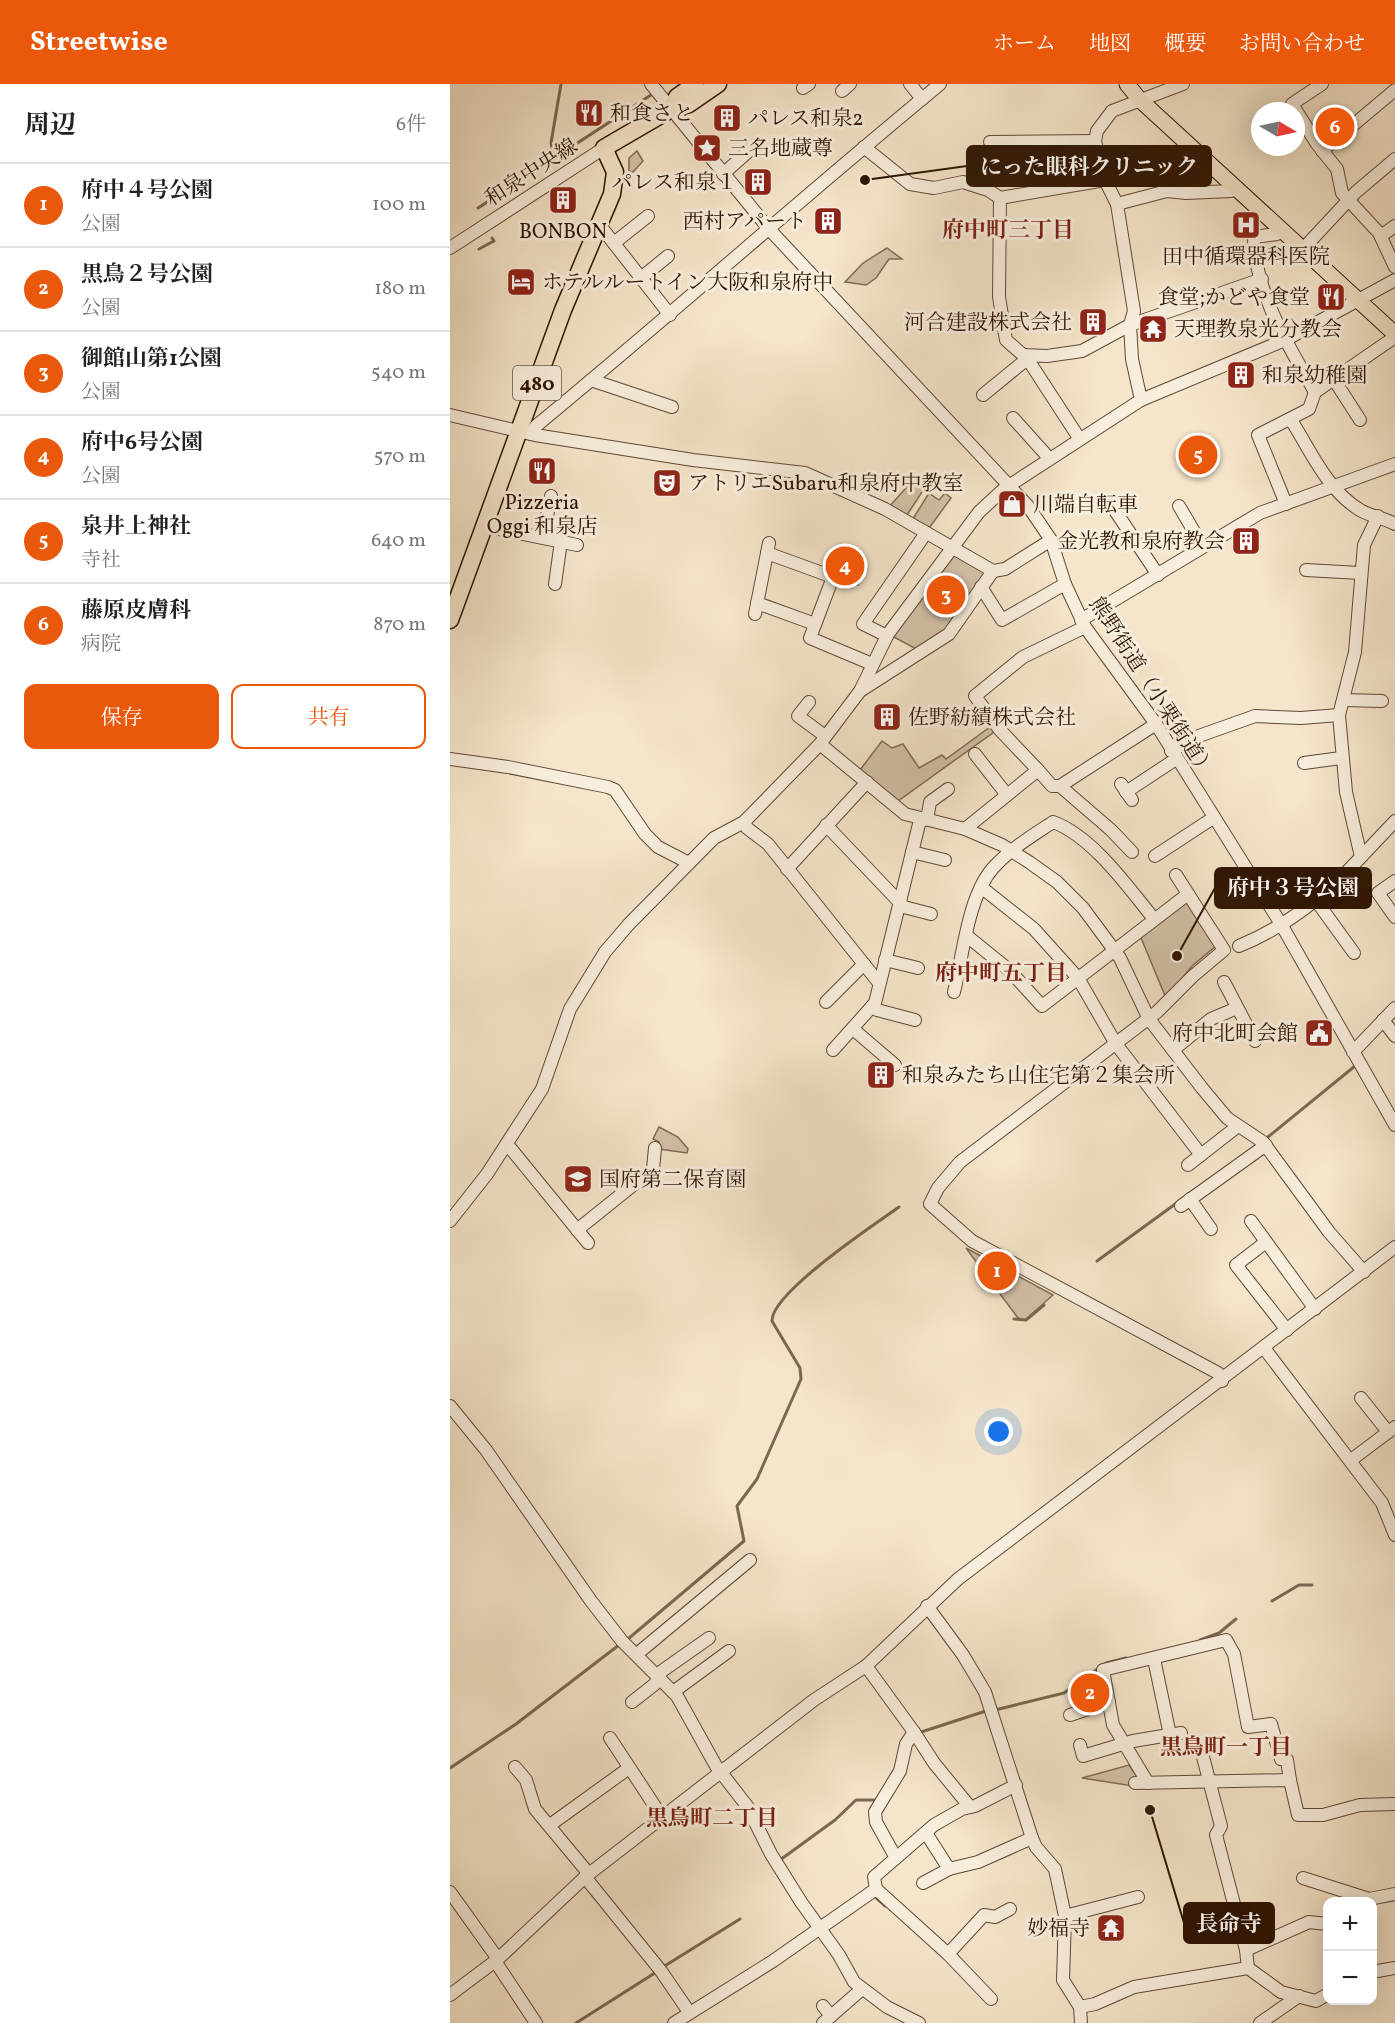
<!DOCTYPE html>
<html lang="ja">
<meta charset="utf-8">
<style>
body{margin:0;font-family:Vollkorn,"Noto Serif JP",serif;background:#f2f2f2;color:#222}
.controls{position:absolute;right:18px;bottom:18px;display:grid;overflow:hidden;border-radius:12px;box-shadow:0 6px 24px #0002}
.controls button{width:54px;height:54px;display:grid;place-items:center;padding:0;border:0;border-bottom:2px solid #e0e0e0;background:#fff;color:#222;font:30px sans-serif}
.compass{position:absolute;left:801px;top:18px;width:54px;height:54px;border-radius:50%;background:#fff;box-shadow:0 6px 24px #0002;rotate:99deg}
.you{position:absolute;left:549px;top:1348px;width:21px;height:21px;margin:-15px;border:4px solid #fff;border-radius:50%;background:#1a73e8;box-shadow:0 0 0 9px #1a73e833}
.badge{display:grid;place-items:center;width:39px;height:39px;border-radius:50%;background:#ea580c;color:#fff;font-size:20px;font-weight:700}
.pin{position:absolute;translate:-50% -50%;border:3px solid #fff;box-shadow:0 2px 6px #0006}
.list{margin:0;padding:0;list-style:none}
h2{display:flex;justify-content:space-between;align-items:center;height:78px;margin:0;padding:0 24px;font-size:26px}
h2 small{font-size:20px;font-weight:400;color:#767676}
.list li{display:grid;grid-template-columns:39px 1fr auto;gap:18px;align-items:center;box-sizing:border-box;height:84px;padding:0 24px;border-top:2px solid #e0e0e0}
.list b{display:block;font-size:22px;white-space:nowrap}
.list p{margin:0;font-size:20px;white-space:nowrap;color:#767676}
.list em{font-size:20px;font-style:normal;color:#767676}
.actions{display:flex;gap:12px;padding:18px 24px}
.actions a{flex:1;padding:14px 0;border:2px solid #ea580c;border-radius:12px;text-align:center;font-size:21px;color:#ea580c}
.actions .main{background:#ea580c;color:#fff}
.map{position:relative;flex:none;width:945px;height:1939px;overflow:hidden}
header{display:flex;align-items:center;gap:36px;box-sizing:border-box;height:84px;padding:0 30px;background:#ea580c;color:#fff}
header strong{font-size:28px}
nav{display:flex;gap:33px;margin-inline-start:auto;font-size:21px}
main{display:flex}
aside{flex:1;background:#fff}
.map>svg:first-child{display:block}
.green{fill:#d3c1a8;stroke:#806a56;stroke-width:1.5}
.lines{fill:none;stroke-linecap:round;stroke-linejoin:round}
.stream{stroke:#7c6752;stroke-width:3}
.minor-casing{stroke:#5f4835;stroke-width:14}
.major-casing{stroke:#2d1403;stroke-width:17}
.highway-casing{stroke:#2d1403;stroke-width:19}
.minor{stroke:#f8eedd;stroke-width:12}
.major{stroke:#f5e5ca;stroke-width:15}
.highway{stroke:#f5e5ca;stroke-width:16}
.labels{text-anchor:middle;stroke-width:6;stroke-linejoin:round;paint-order:stroke}
.shield{fill:#f8eedd;stroke:#6a5544;stroke-width:1.5}
.shield-label{font-size:20px;font-weight:bold;fill:#2d1403}
.poi-label{font-size:21px;fill:#2d1403;stroke:#f8eedd;text-anchor:start}
.street-label{font-size:21px;fill:#2d1403;stroke:#f8eedd}
.neighbourhood-label{font-size:22px;font-weight:bold;fill:#7a1f14;stroke:#f8eedd}
.leader{fill:none;stroke:#2d1403;stroke-width:2}
.callout-dot{fill:#2d1403;stroke:#f8eedd;stroke-width:2}
.callout{fill:#2d1403;stroke:#2d1403;stroke-width:2}
.callout-label{font-size:22px;text-anchor:middle;font-weight:bold;fill:#fff}
</style>
<header>
<strong>Streetwise</strong>
<nav><a>ホーム</a><a>地図</a><a>概要</a><a>お問い合わせ</a></nav>
</header>
<main>
<aside>
<h2>周辺<small>6件</small></h2>
<ul class="list">
<li><span class="badge">1</span><div><b>府中４号公園</b><p>公園</p></div><em>100 m</em></li>
<li><span class="badge">2</span><div><b>黒鳥２号公園</b><p>公園</p></div><em>180 m</em></li>
<li><span class="badge">3</span><div><b>御館山第1公園</b><p>公園</p></div><em>540 m</em></li>
<li><span class="badge">4</span><div><b>府中6号公園</b><p>公園</p></div><em>570 m</em></li>
<li><span class="badge">5</span><div><b>泉井上神社</b><p>寺社</p></div><em>640 m</em></li>
<li><span class="badge">6</span><div><b>藤原皮膚科</b><p>病院</p></div><em>870 m</em></li>
</ul>
<div class="actions"><a class="main">保存</a><a>共有</a></div>
</aside>
<div class="map">
<svg width="945" height="1939" viewBox="0 0 945 1939">
<rect width="100%" height="100%" fill="#f5e5ca"/>
<filter id="stains"><feTurbulence type="fractalNoise" baseFrequency=".00333" numOctaves="4"/><feColorMatrix values="0 0 0 0 .2 0 0 0 0 .09 0 0 0 0 .02 0 0 0 .5 -.17"/></filter>
<radialGradient id="worn" r=".72"><stop offset=".6" stop-color="#630" stop-opacity="0"/><stop offset="1" stop-color="#630" stop-opacity=".3"/></radialGradient>
<!-- green -->
<g class="green">
<polygon points="187,67 193,77 183,88 179,88 179,74"/>
<polygon points="437,164 452,175 439,175 426,194 416,201 395,198 413,179"/>
<polygon points="463,396 474,405 455,434 438,424"/>
<polygon points="479,409 489,416 495,409 501,414 477,447 461,438"/>
<polygon points="400,463 413,470 404,487 412,492 408,501 386,494 381,488 387,472 394,475"/>
<polygon points="502,467 536,490 497,546 466,565 442,552"/>
<polygon points="540,643 544,648 448,717 410,686 432,657 442,664 453,660 469,684 492,671 496,675"/>
<polygon points="737,813 767,861 742,882 716,914 689,849"/>
<polygon points="209,1043 228,1053 238,1065 237,1069 209,1065 209,1058 203,1055"/>
<polygon points="516,1164 603,1211 575,1236 568,1234"/>
<polygon points="648,1590 653,1613 650,1617 636,1622 632,1620 628,1605"/>
<polygon points="679,1681 688,1694 683,1702 632,1694"/>
</g>
<g class="lines">
<!-- stream -->
<g class="stream">
<polyline points="104,74 101,59 111,0"/>
<polyline points="28,124 204,9"/>
<polyline points="29,165 44,157 42,154"/>
<polyline points="818,1053 905,982"/>
<polyline points="647,1177 728,1118"/>
<polyline points="564,1235 576,1236 594,1221"/>
<polyline points="822,1517 849,1501 862,1501"/>
<path d="M178,1555l116,-98 -7,-35 20,-27 44,-100 -1,-11 -28,-47c-1,-28 102,-96 127,-114"/>
<polyline points="750,1556 769,1549 786,1535"/>
<polyline points="545,1626 614,1609 656,1579 676,1574"/>
<polyline points="468,1649 536,1627"/>
<polyline points="0,1684 66,1640 169,1561"/>
<polyline points="330,1776 385,1736 406,1716 428,1716"/>
<polyline points="424,1812 435,1822"/>
<polyline points="213,1883 290,1835"/>
<polyline points="126,1939 208,1887"/>
</g>
<!-- minor casing -->
<g class="minor-casing">
<g id="minor">
<polyline points="201,0 319,145 578,422 601,456 615,500 635,543 706,640 831,840 945,1041"/>
<polyline points="460,0 472,15"/>
<polyline points="872,0 842,20 867,60 887,85 892,109 929,149 945,183"/>
<polyline points="353,4 359,0"/>
<polyline points="392,7 400,0"/>
<polyline points="540,58 645,57"/>
<polyline points="414,63 460,100 484,104 513,98 538,106 550,114 549,213 556,256 573,271 597,272 632,267 680,241 684,227 667,120 655,96 645,57 647,47 662,27 733,0"/>
<polyline points="872,67 945,6"/>
<polyline points="273,90 301,65"/>
<polyline points="550,114 655,96"/>
<polyline points="667,120 717,107 736,109 781,107 787,103"/>
<polyline points="148,139 220,231"/>
<path d="M831,145l-4,5 -23,3c0,54 35,110 61,155"/>
<polyline points="931,152 945,142"/>
<polyline points="164,159 198,132"/>
<polyline points="0,164 154,64"/>
<polyline points="853,165 906,108 945,75"/>
<polyline points="191,194 218,172"/>
<polyline points="575,271 629,354"/>
<polyline points="883,294 910,336"/>
<polyline points="141,296 222,323"/>
<polyline points="533,311 577,275"/>
<polyline points="691,316 682,275 680,241 812,195"/>
<polyline points="0,331 85,351 243,376 355,389 435,425 543,487 555,485 601,456"/>
<polyline points="563,334 599,374"/>
<path d="M841,336c20,31 36,70 69,90 10,6 24,8 35,14"/>
<path d="M81,350l5,-8c136,-112 268,-230 404,-342"/>
<polyline points="836,420 808,351 859,325 865,308 945,253"/>
<polyline points="662,422 708,491"/>
<polyline points="729,422 752,461"/>
<polyline points="34,442 127,461"/>
<polyline points="93,452 101,412"/>
<polyline points="317,469 383,493 360,554 422,580"/>
<polyline points="856,486 910,489"/>
<polyline points="105,500 111,457"/>
<polyline points="531,503 552,536 615,500"/>
<polyline points="307,519 365,540"/>
<polyline points="305,530 319,459"/>
<polyline points="631,536 810,429 945,380"/>
<polyline points="437,552 413,540 476,449"/>
<polyline points="410,607 499,550 543,487"/>
<polyline points="893,616 932,617"/>
<polyline points="359,618 348,632 375,652"/>
<polyline points="370,660 455,730 515,745 588,686 549,645 525,612 573,573 635,543"/>
<polyline points="721,667 746,653 805,632 851,634 889,631"/>
<polyline points="525,670 557,711"/>
<polyline points="0,675 58,683 158,703 165,706 195,750 208,763 239,779"/>
<polyline points="854,679 891,674"/>
<polyline points="588,686 602,702 610,702 706,640"/>
<polyline points="671,700 682,716"/>
<polyline points="610,702 661,746 682,768"/>
<polyline points="676,708 726,675"/>
<polyline points="294,738 297,744 318,760 429,899"/>
<polyline points="376,741 454,823 481,830"/>
<polyline points="515,745 552,761 579,778 607,798 633,824 670,874 699,935 752,1004 777,1034 813,1058 879,1148 914,1188"/>
<polyline points="462,768 495,776"/>
<polyline points="705,772 763,734"/>
<polyline points="911,773 945,737"/>
<polyline points="337,785 417,698"/>
<polyline points="726,791 774,866 743,892 707,928 510,1078 488,1104 480,1120 522,1157 768,1289 772,1297"/>
<polyline points="945,797 928,809 945,833"/>
<polyline points="531,803 584,845 628,894 666,960 751,1071"/>
<polyline points="865,815 904,869"/>
<polyline points="517,852 559,886 592,922 738,810"/>
<path d="M789,862c47,-19 88,-52 122,-89l-15,-65 -7,-77 16,-63 9,-107 14,-29"/>
<polyline points="435,876 468,884"/>
<polyline points="774,898 805,957"/>
<path d="M504,908c9,-37 14,-96 39,-124 17,-19 39,-32 60,-46 39,14 75,65 101,97"/>
<polyline points="376,918 414,880"/>
<polyline points="422,922 427,926 465,936"/>
<polyline points="933,936 945,952"/>
<polyline points="403,945 445,981"/>
<polyline points="383,966 425,919 469,740 478,730 480,718 498,705"/>
<polyline points="723,966 761,935 787,924"/>
<polyline points="903,968 945,924"/>
<polyline points="57,1060 138,1159"/>
<polyline points="738,1081 788,1042"/>
<polyline points="740,1115 761,1145"/>
<polyline points="731,1122 816,1061"/>
<polyline points="0,1137 37,1090 92,1005 120,925 155,868 179,840 264,754 294,738 370,660 410,607 438,550 529,428 554,405 691,316 835,256 945,196"/>
<polyline points="801,1137 865,1225"/>
<polyline points="127,1146 203,1085 205,1064"/>
<polyline points="816,1158 786,1181 837,1246"/>
<polyline points="814,1264 932,1419 945,1451"/>
<polyline points="911,1314 938,1348"/>
<polyline points="0,1322 36,1366 141,1517 172,1557 227,1612 266,1682 297,1722 321,1770 351,1818 389,1871 404,1898 437,1923 469,1939"/>
<polyline points="901,1376 945,1343"/>
<polyline points="477,1522 513,1571 535,1608 582,1754 586,1763 605,1785 615,1832 613,1896 630,1923 645,1920 684,1903 798,1884 831,1908 866,1917 878,1910"/>
<polyline points="187,1570 300,1476"/>
<polyline points="704,1575 720,1651"/>
<polyline points="416,1582 464,1648 456,1660 450,1687 425,1728 426,1738 446,1774"/>
<polyline points="223,1608 279,1567"/>
<polyline points="182,1618 205,1600 212,1587 259,1554"/>
<polyline points="620,1631 659,1618"/>
<polyline points="464,1648 484,1679 520,1723"/>
<polyline points="160,1654 212,1733"/>
<polyline points="630,1661 633,1672 683,1657 731,1649"/>
<polyline points="753,1673 771,1742 766,1751 796,1866 798,1884"/>
<polyline points="65,1683 76,1696 85,1725 139,1790"/>
<polyline points="685,1699 840,1696 848,1731 873,1731 910,1721 945,1720"/>
<polyline points="698,1699 663,1641 653,1586 776,1556 784,1570 798,1643 821,1640 831,1675 837,1676 840,1696"/>
<polyline points="100,1741 179,1684"/>
<polyline points="499,1785 528,1778 582,1754"/>
<polyline points="135,1793 211,1887 239,1928"/>
<polyline points="853,1794 919,1815 945,1810"/>
<polyline points="473,1799 499,1785 476,1749"/>
<polyline points="426,1805 424,1793 484,1741 512,1725 525,1722 566,1701"/>
<polyline points="0,1808 48,1875"/>
<polyline points="615,1832 688,1813"/>
<polyline points="796,1866 859,1838 877,1840"/>
<polyline points="498,1870 534,1831 545,1833 560,1825"/>
<polyline points="45,1877 86,1939"/>
<polyline points="922,1888 945,1884"/>
<polyline points="0,1911 48,1875 135,1793 364,1616 416,1582 508,1495 945,1163"/>
<polyline points="373,1922 381,1932"/>
<polyline points="630,1923 631,1939"/>
<polyline points="224,1939 323,1877 426,1805 498,1870 541,1915"/>
<polyline points="373,1939 412,1905"/>
<polyline points="810,1939 849,1912"/>
</g>
</g>
<!-- major casing -->
<g class="major-casing">
<polyline id="major" points="677,0 689,15 945,250"/>
</g>
<!-- highway casing -->
<g class="highway-casing">
<g id="highway">
<polyline points="221,25 227,13 245,0"/>
<polyline points="0,536 113,226 162,110 165,88 154,64 221,25 239,20 268,0"/>
</g>
</g>
<!-- minor -->
<use href="#minor" class="minor"/>
<!-- major -->
<use href="#major" class="major"/>
<!-- highway -->
<use href="#highway" class="highway"/>
</g>
<!-- icons -->
<defs>
<g id="restaurant-square" transform="scale(1.5)"><rect x="-9" y="-9" width="18" height="18" rx="4" fill="#8f2418" stroke="#f8eedd"/><path d="M-5-6h1v4h1v-4h1v4h1v-4h1v5L-1.5 .5V6h-2V.5L-5-1ZM5-6V6H3V1.5H1.5Q1.5-4 5-6Z" fill="#fff"/></g>
<g id="building-square" transform="scale(1.5)"><rect x="-9" y="-9" width="18" height="18" rx="4" fill="#8f2418" stroke="#f8eedd"/><path d="M-4-6H4V6H1V3H-1V6H-4ZM-2.5-4.3h1.7v1.8h-1.7ZM.8-4.3h1.7v1.8H.8ZM-2.5-1h1.7V.8h-1.7ZM.8-1h1.7V.8H.8Z" fill="#fff"/></g>
<g id="sight-square" transform="scale(1.5)"><rect x="-9" y="-9" width="18" height="18" rx="4" fill="#8f2418" stroke="#f8eedd"/><path d="M0-6L1.8-2.2L6-1.7L2.9 1.2L3.7 5.4L0 3.3L-3.7 5.4L-2.9 1.2L-6-1.7L-1.8-2.2Z" fill="#fff"/></g>
<g id="hospital-square" transform="scale(1.5)"><rect x="-9" y="-9" width="18" height="18" rx="4" fill="#8f2418" stroke="#f8eedd"/><path d="M-5-5h3v3.5h4V-5h3V5h-3V1.5h-4V5h-3Z" fill="#fff"/></g>
<g id="hotel-square" transform="scale(1.5)"><rect x="-9" y="-9" width="18" height="18" rx="4" fill="#8f2418" stroke="#f8eedd"/><path d="M-6-4.5h1.5V1H6V5H4.5V3h-9V5H-6ZM-4 0a1.8 1.8 0 1 1 3.6 0ZM.5 0V-2.5h3Q6-2.5 6 0Z" fill="#fff"/></g>
<g id="temple-square" transform="scale(1.5)"><rect x="-9" y="-9" width="18" height="18" rx="4" fill="#8f2418" stroke="#f8eedd"/><path d="M0-6L5-2H3V0L6.5 2.5H4V6H1.5V3h-3V6H-4V2.5H-6.5L-3 0V-2H-5Z" fill="#fff"/></g>
<g id="theatre-square" transform="scale(1.5)"><rect x="-9" y="-9" width="18" height="18" rx="4" fill="#8f2418" stroke="#f8eedd"/><path d="M-5-5.5Q0-4 5-5.5V0Q5 5 0 6Q-5 5-5 0ZM-3.3-2.5H-1v1.5H-3.3ZM1-2.5H3.3v1.5H1ZM-2.8 1Q0 5.5 2.8 1Z" fill="#fff"/></g>
<g id="shop-square" transform="scale(1.5)"><rect x="-9" y="-9" width="18" height="18" rx="4" fill="#8f2418" stroke="#f8eedd"/><path d="M-5-2.5h2.3a2.7 3.5 0 0 1 5.4 0H5L5.5 6h-11ZM-1.5-2.5h3a1.5 2.3 0 0 0-3 0Z" fill="#fff"/></g>
<g id="civic-square" transform="scale(1.5)"><rect x="-9" y="-9" width="18" height="18" rx="4" fill="#8f2418" stroke="#f8eedd"/><path d="M-.6-6.5H3V-4.5H.6V-3L4-1V1h2V6H-6V1h2V-1L-.6-3ZM-1.2 2.5V6h2.4V2.5Z" fill="#fff"/></g>
<g id="school-square" transform="scale(1.5)"><rect x="-9" y="-9" width="18" height="18" rx="4" fill="#8f2418" stroke="#f8eedd"/><path d="M0-5L7-2L0 1L-7-2ZM-4 1L0 2.5L4 1V4Q0 6-4 4Z" fill="#fff"/></g>
</defs>
<g fill-rule="evenodd">
<use href="#restaurant-square" x="139" y="29"/>
<use href="#building-square" x="277" y="34"/>
<use href="#sight-square" x="257" y="64"/>
<use href="#building-square" x="308" y="98"/>
<use href="#building-square" x="113" y="116"/>
<use href="#building-square" x="378" y="137"/>
<use href="#hospital-square" x="796" y="141"/>
<use href="#hotel-square" x="71" y="198"/>
<use href="#restaurant-square" x="881" y="213"/>
<use href="#building-square" x="643" y="238"/>
<use href="#temple-square" x="703" y="245"/>
<use href="#building-square" x="791" y="291"/>
<use href="#restaurant-square" x="92" y="387"/>
<use href="#theatre-square" x="217" y="399"/>
<use href="#shop-square" x="562" y="420"/>
<use href="#building-square" x="796" y="457"/>
<use href="#building-square" x="437" y="633"/>
<use href="#civic-square" x="869" y="949"/>
<use href="#building-square" x="431" y="991"/>
<use href="#school-square" x="128" y="1095"/>
<use href="#temple-square" x="661" y="1844"/>
</g>
<g class="labels">
<!-- shield labels -->
<rect class="shield" x="63" y="282" width="48" height="34" rx="4.5"/>
<g class="shield-label">
<text x="87" y="306">480</text>
</g>
<!-- poi labels -->
<g class="poi-label">
<text x="160" y="36">和食さと</text>
<text x="298" y="41">パレス和泉2</text>
<text x="278" y="71">三名地蔵尊</text>
<text x="287" y="105" text-anchor="end">パレス和泉１</text>
<text x="357" y="144" text-anchor="end">西村アパート</text>
<text x="113" y="154" text-anchor="middle">BONBON</text>
<text x="796" y="179" text-anchor="middle">田中循環器科医院</text>
<text x="92" y="205">ホテルルートイン大阪和泉府中</text>
<text x="860" y="220" text-anchor="end">食堂;かどや食堂</text>
<text x="622" y="245" text-anchor="end">河合建設株式会社</text>
<text x="724" y="252">天理教泉光分教会</text>
<text x="812" y="298">和泉幼稚園</text>
<text x="238" y="406">アトリエSubaru和泉府中教室</text>
<text x="92" y="425" text-anchor="middle">Pizzeria<tspan x="92" dy="24">Oggi 和泉店</tspan></text>
<text x="583" y="427">川端自転車</text>
<text x="775" y="464" text-anchor="end">金光教和泉府教会</text>
<text x="458" y="640">佐野紡績株式会社</text>
<text x="848" y="956" text-anchor="end">府中北町会館</text>
<text x="452" y="998">和泉みたち山住宅第２集会所</text>
<text x="149" y="1102">国府第二保育園</text>
<text x="640" y="1851" text-anchor="end">妙福寺</text>
</g>
<!-- street labels -->
<g class="street-label">
<text transform="translate(81 88) rotate(-33)" y="7">和泉中央線</text>
<text transform="translate(702 603) rotate(57)" y="7">熊野街道（小栗街道）</text>
</g>
<!-- neighbourhood labels -->
<g class="neighbourhood-label">
<text x="558" y="153">府中町三丁目</text>
<text x="551" y="896">府中町五丁目</text>
<text x="776" y="1670">黒鳥町一丁目</text>
<text x="262" y="1741">黒鳥町二丁目</text>
</g>
</g>
<!-- callouts -->
<path class="leader" d="M415 96L517 82M727 872L765 804M700 1726L734 1839"/>
<g class="callout-dot">
<circle cx="415" cy="96" r="6"/>
<circle cx="727" cy="872" r="6"/>
<circle cx="700" cy="1726" r="6"/>
</g>
<g class="callout">
<rect x="517" y="62" width="244" height="40" rx="6"/>
<rect x="765" y="784" width="156" height="40" rx="6"/>
<rect x="734" y="1819" width="90" height="40" rx="6"/>
</g>
<g class="callout-label">
<text x="639" y="90">にった眼科クリニック</text>
<text x="843" y="811">府中３号公園</text>
<text x="779" y="1847">長命寺</text>
</g>
<rect width="100%" height="100%" filter="url(#stains)"/>
<rect width="100%" height="100%" fill="url(#worn)"/>
</svg>
<div class="controls">
<button>+</button>
<button>−</button>
</div>
<svg class="compass" viewBox="-18 -18 36 36"><path d="M0-13l5 13h-10z" fill="#e53935"/><path d="M0 13l5-13h-10z" fill="#767676"/></svg>
<div class="you"></div>
<div class="pin badge" style="left:547px;top:1187px">1</div>
<div class="pin badge" style="left:640px;top:1609px">2</div>
<div class="pin badge" style="left:496px;top:511px">3</div>
<div class="pin badge" style="left:395px;top:482px">4</div>
<div class="pin badge" style="left:748px;top:371px">5</div>
<div class="pin badge" style="left:885px;top:43px">6</div>
</div>
</main>
